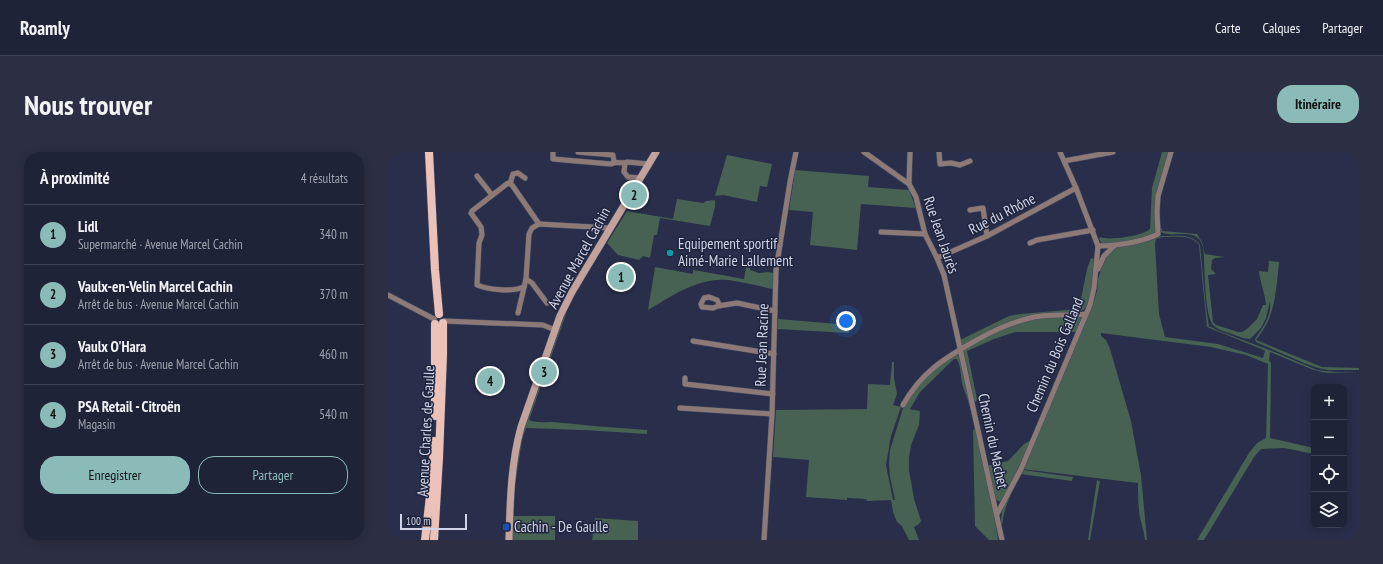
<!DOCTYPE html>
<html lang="fr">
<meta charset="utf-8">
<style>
body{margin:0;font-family:"PT Sans Narrow",sans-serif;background:#2c2f43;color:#f1f3f6}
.controls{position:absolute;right:12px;bottom:12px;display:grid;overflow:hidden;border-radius:8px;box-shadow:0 2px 10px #0003}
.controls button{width:36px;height:36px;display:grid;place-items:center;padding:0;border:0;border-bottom:1px solid #3c4053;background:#1f2338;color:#f1f3f6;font:20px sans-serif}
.scale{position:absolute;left:12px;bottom:10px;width:67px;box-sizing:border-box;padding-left:4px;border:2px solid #d0d4e6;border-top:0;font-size:11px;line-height:14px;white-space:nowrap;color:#d0d4e6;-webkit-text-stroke:3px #20253f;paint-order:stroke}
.you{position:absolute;left:458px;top:169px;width:14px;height:14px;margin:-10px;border:3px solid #fff;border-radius:50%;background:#1a73e8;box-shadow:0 0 0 6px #1a73e833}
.badge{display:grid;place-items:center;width:26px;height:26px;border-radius:50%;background:#8bbbb9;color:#111;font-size:13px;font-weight:700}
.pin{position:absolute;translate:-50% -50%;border:2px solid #fff;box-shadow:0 1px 4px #0006}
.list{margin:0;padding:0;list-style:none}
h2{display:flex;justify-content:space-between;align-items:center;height:52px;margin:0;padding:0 16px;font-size:17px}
h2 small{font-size:13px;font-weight:400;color:#a1a4ae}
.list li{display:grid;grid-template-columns:26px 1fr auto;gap:12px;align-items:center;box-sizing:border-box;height:60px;padding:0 16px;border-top:1px solid #3c4053}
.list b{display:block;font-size:15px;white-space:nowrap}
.list p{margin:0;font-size:13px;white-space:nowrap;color:#a1a4ae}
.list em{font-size:13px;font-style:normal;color:#a1a4ae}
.actions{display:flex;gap:8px;padding:12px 16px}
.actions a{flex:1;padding:9px 0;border:1px solid #8bbbb9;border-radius:16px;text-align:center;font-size:14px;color:#8bbbb9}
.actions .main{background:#8bbbb9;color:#111}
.icon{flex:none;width:22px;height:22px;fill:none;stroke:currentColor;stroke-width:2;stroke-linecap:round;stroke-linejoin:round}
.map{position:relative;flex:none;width:971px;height:388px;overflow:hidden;border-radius:16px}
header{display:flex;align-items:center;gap:24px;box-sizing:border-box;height:56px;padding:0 20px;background:#1f2338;border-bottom:1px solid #3c4053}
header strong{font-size:19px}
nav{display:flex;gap:22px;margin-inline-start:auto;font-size:14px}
.intro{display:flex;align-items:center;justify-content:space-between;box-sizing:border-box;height:96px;padding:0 24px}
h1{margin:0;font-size:28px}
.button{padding:10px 18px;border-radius:16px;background:#8bbbb9;color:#111;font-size:14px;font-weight:700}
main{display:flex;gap:24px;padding:0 24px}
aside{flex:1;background:#1f2338;border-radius:16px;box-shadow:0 2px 10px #0003}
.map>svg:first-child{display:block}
.green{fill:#476153;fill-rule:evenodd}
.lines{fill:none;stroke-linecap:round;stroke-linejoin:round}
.street-casing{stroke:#474d66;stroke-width:6}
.secondary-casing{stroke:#474d66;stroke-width:8}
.primary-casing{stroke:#474d66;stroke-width:9}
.street{stroke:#8d7975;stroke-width:5}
.secondary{stroke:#c2a29a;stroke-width:7}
.primary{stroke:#ebc1b8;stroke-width:8}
.culture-dot{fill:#0f9aa8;stroke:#20253f;stroke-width:1.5}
.transit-dot{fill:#1a4fb4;stroke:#20253f;stroke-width:1.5}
.labels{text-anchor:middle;stroke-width:3;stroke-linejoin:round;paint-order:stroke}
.street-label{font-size:15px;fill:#d0d4e6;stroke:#20253f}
.poi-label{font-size:15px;fill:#d0d4e6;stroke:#20253f;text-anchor:start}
</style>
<header>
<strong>Roamly</strong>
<nav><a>Carte</a><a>Calques</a><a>Partager</a></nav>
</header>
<div class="intro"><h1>Nous trouver</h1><a class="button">Itinéraire</a></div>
<main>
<aside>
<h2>À proximité<small>4 résultats</small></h2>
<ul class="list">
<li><span class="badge">1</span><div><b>Lidl</b><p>Supermarché · Avenue Marcel Cachin</p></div><em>340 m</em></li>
<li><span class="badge">2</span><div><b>Vaulx-en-Velin Marcel Cachin</b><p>Arrêt de bus · Avenue Marcel Cachin</p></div><em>370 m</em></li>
<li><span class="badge">3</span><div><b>Vaulx O'Hara</b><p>Arrêt de bus · Avenue Marcel Cachin</p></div><em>460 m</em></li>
<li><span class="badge">4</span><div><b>PSA Retail - Citroën</b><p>Magasin</p></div><em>540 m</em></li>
</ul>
<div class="actions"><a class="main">Enregistrer</a><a>Partager</a></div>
</aside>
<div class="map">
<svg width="971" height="388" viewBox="0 0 971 388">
<rect width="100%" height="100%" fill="#292f4a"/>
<!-- green -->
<g class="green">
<path d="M774,0h7l-5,14 -9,66c-9,8 -40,11 -53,12l-3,-5 1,-2c8,4 43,-1 50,-8l2,-41z"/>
<polygon points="339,3 384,12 379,35 372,34 369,50 335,43 327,44"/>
<polygon points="407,18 481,24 480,35 521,38 528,56 473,52 469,98 422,93 425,60 401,58"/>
<polygon points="289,47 315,51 318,49 327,48 327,55 322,74 272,66 269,83 266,83 262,106 255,104 251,108 230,103 219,91 239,59 285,67"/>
<path d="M771,65l3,14 35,3 5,8 3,12 19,3 -9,1 -3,2 -1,9 5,5 -8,1 5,47 3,3 22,7h4l5,-3 10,-10 6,-14h3c-1,-12 -6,-22 -7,-34l9,1 1,-11 10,1c-2,20 -3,41 -11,59 -3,7 -8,13 -12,19l66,27 37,1v2h-31l-10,-2 -14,-5 -48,-21 -1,-3c8,-12 17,-23 15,-38l-4,17 -5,10 -11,11c-6,0 -12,-3 -18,-5 -6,-2 -14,-4 -19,-9 -8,-10 -8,-50 -9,-64 0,-7 0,-15 -4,-21 -10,-11 -27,-2 -39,-8l-1,-2z"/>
<path d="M774,84c12,0 31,-3 38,9l6,63 3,19h2l8,4 58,22 40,17 19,2h23l-31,1 -6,-1 -11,-3 -41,-17 -1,9 2,2 -1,75 44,10v6l-30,-6 -23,1 -7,8 -50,83h-7l52,-87 8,-10 9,-5 2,-72v-2l-22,-9 -35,-8 -110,-14v3l5,4 4,9 21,72 4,22 6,32 6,65h-2c-1,-8 -3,-15 -5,-22 -2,-11 -2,-24 -2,-35l-116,-14 71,-165 4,-13 1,-12 6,-20 12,-12zM774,85c12,0 30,-3 37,8l8,82 57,23 1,1 -2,7 -45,-14 -53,-7 -6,-23 -4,-70 1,-5z"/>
<path d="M703,106l3,1c-1,14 0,40 -10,50 -8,8 -29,3 -39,4 -29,3 -55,19 -81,32h-3l-1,-5 49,-24 11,-2 59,-5 8,-40z"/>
<path d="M267,115l38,7v-4l6,1 45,8 2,-12 4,1v2l9,3 9,-1 6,1 -1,16c-15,-3 -30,-7 -45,-9 -30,-3 -56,16 -80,30z"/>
<path d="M177,162h1l-37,106c5,3 17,2 24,2 31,3 62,6 94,8v4c-41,-3 -81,-5 -121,-6l-4,12 -8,52 1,-18 7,-39z"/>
<path d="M691,164l3,1 -6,15h-61l-21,7 -27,12 10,48 -1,3 -2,-1 -11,-52c11,-6 23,-14 35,-20 25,-11 54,-12 81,-13z"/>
<polygon points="390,167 462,173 461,181 389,177"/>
<path d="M571,200l35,159 4,29h-9l-14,-14 -2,-96 2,-1c-3,-14 -6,-28 -12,-42 -3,-9 -1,-19 -6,-28h-3l-34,33 -10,17 10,2 -1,14 -8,20 -2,13v12l5,29 7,22 -2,3 -5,3 5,13h-10l-7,-14 -5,-4 -4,-10 -2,-12 -24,1 -1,-2 -19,-1v2l-41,-3 3,-37 -36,-3 3,-47 91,-1 1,-25 22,1 2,-23h2v16l3,16 -4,11 8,2 -10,29 -5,29 7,35h2l-5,-23 -1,-14 1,-13 13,-42 4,-7 17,-24z"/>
<polygon points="641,289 642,291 616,346 613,350 608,348 599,314 620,309 636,292"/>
<path d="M635,318l50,7 -1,4 -51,-7c-9,18 -18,34 -19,54 -5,-18 11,-41 19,-57z"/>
<polygon points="709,328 712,329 702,388 700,388"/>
<rect x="125" y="364" width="42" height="24"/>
<polygon points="207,366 250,369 250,388 204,388"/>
</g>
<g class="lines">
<!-- street casing -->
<g class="street-casing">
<g id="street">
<path d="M165,0v7l58,5c5,-3 10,0 16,-2l22,2"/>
<polyline points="190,0 225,3 226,10"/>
<polyline points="476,0 521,32 528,45 537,82 549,106 556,123 614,388"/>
<polyline points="551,0 552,12 563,11 572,13 582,9"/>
<polyline points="676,9 725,0"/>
<polyline points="237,11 236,20 240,25 253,26"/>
<polyline points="89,24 104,43"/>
<polyline points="122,32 125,22 130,21 137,26"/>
<polyline points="521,32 522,0"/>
<polyline points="582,58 595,56 599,84"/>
<polyline points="493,80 537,82"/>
<polyline points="642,91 649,88 705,78"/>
<path d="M710,94c17,0 45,-4 60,-12l-1,-22 1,-16 13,-44"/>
<polyline points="549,106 599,84 688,36"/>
<polyline points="710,117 716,104 726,94"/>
<polyline points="138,127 144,131 159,151"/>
<path d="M136,135c-12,5 -35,3 -47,-2l2,-42 3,-8 -1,-8 -10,-14 1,-2 36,-28 4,2 27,39"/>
<polyline points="0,143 46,167"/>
<polyline points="332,154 329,148 321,145 316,146 313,152 314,155 325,156 330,154 349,151 387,159"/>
<polyline points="130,161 138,127 141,82 144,76 151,72 222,76"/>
<polyline points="56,169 155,173 167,178"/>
<polyline points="305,189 386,202"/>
<polyline points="297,226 297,232 385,242"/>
<path d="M515,253c18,-32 40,-46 72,-64 19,-11 37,-19 59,-24 17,-3 35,-1 52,-3"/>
<polyline points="292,256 384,262"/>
<polyline points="609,362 633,317 702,153 706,136 710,94 688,36 672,0"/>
<polyline points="376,388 384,262 388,118 402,30 408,0"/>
</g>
</g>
<!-- secondary casing -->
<g class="secondary-casing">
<path id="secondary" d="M121,388c1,-38 2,-77 12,-113l39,-111 12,-24 84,-140"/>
</g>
<!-- primary casing -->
<g class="primary-casing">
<g id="primary">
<polyline points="41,0 47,118 51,162"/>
<polyline points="47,172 47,264"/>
<polyline points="37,388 44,327 46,289"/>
<polyline points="46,388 51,305 55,202 55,171"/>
</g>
</g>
<!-- street -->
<use href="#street" class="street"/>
<!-- secondary -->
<use href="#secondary" class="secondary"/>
<!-- primary -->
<use href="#primary" class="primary"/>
</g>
<!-- markers -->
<circle class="culture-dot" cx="282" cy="101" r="4"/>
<rect class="transit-dot" x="114" y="371" width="8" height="8" rx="2"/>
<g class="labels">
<!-- street labels -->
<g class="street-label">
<text transform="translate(614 62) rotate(-27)" y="5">Rue du Rhône</text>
<text transform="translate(553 83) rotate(71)" y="5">Rue Jean Jaurès</text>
<text transform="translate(191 106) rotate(-61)" y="5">Avenue Marcel Cachin</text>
<text transform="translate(374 193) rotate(-88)" y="5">Rue Jean Racine</text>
<text transform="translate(667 203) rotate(-67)" y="5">Chemin du Bois Galland</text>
<text transform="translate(38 279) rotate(-87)" y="5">Avenue Charles de Gaulle</text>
<text transform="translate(605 289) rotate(78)" y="5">Chemin du Machet</text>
</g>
<!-- poi labels -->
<g class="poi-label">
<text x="290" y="97">Equipement sportif<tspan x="290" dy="17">Aimé-Marie Lallement</tspan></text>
<text x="126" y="380">Cachin - De Gaulle</text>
</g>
</g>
</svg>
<div class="controls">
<button>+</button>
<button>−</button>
<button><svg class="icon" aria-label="locate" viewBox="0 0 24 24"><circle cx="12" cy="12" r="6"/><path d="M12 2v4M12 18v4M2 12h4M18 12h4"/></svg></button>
<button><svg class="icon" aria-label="layers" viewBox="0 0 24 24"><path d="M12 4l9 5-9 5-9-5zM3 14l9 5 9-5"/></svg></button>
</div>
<div class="scale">100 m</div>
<div class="you"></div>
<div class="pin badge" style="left:233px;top:125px">1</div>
<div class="pin badge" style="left:246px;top:43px">2</div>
<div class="pin badge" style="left:156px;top:220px">3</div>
<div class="pin badge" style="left:102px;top:229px">4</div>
</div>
</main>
